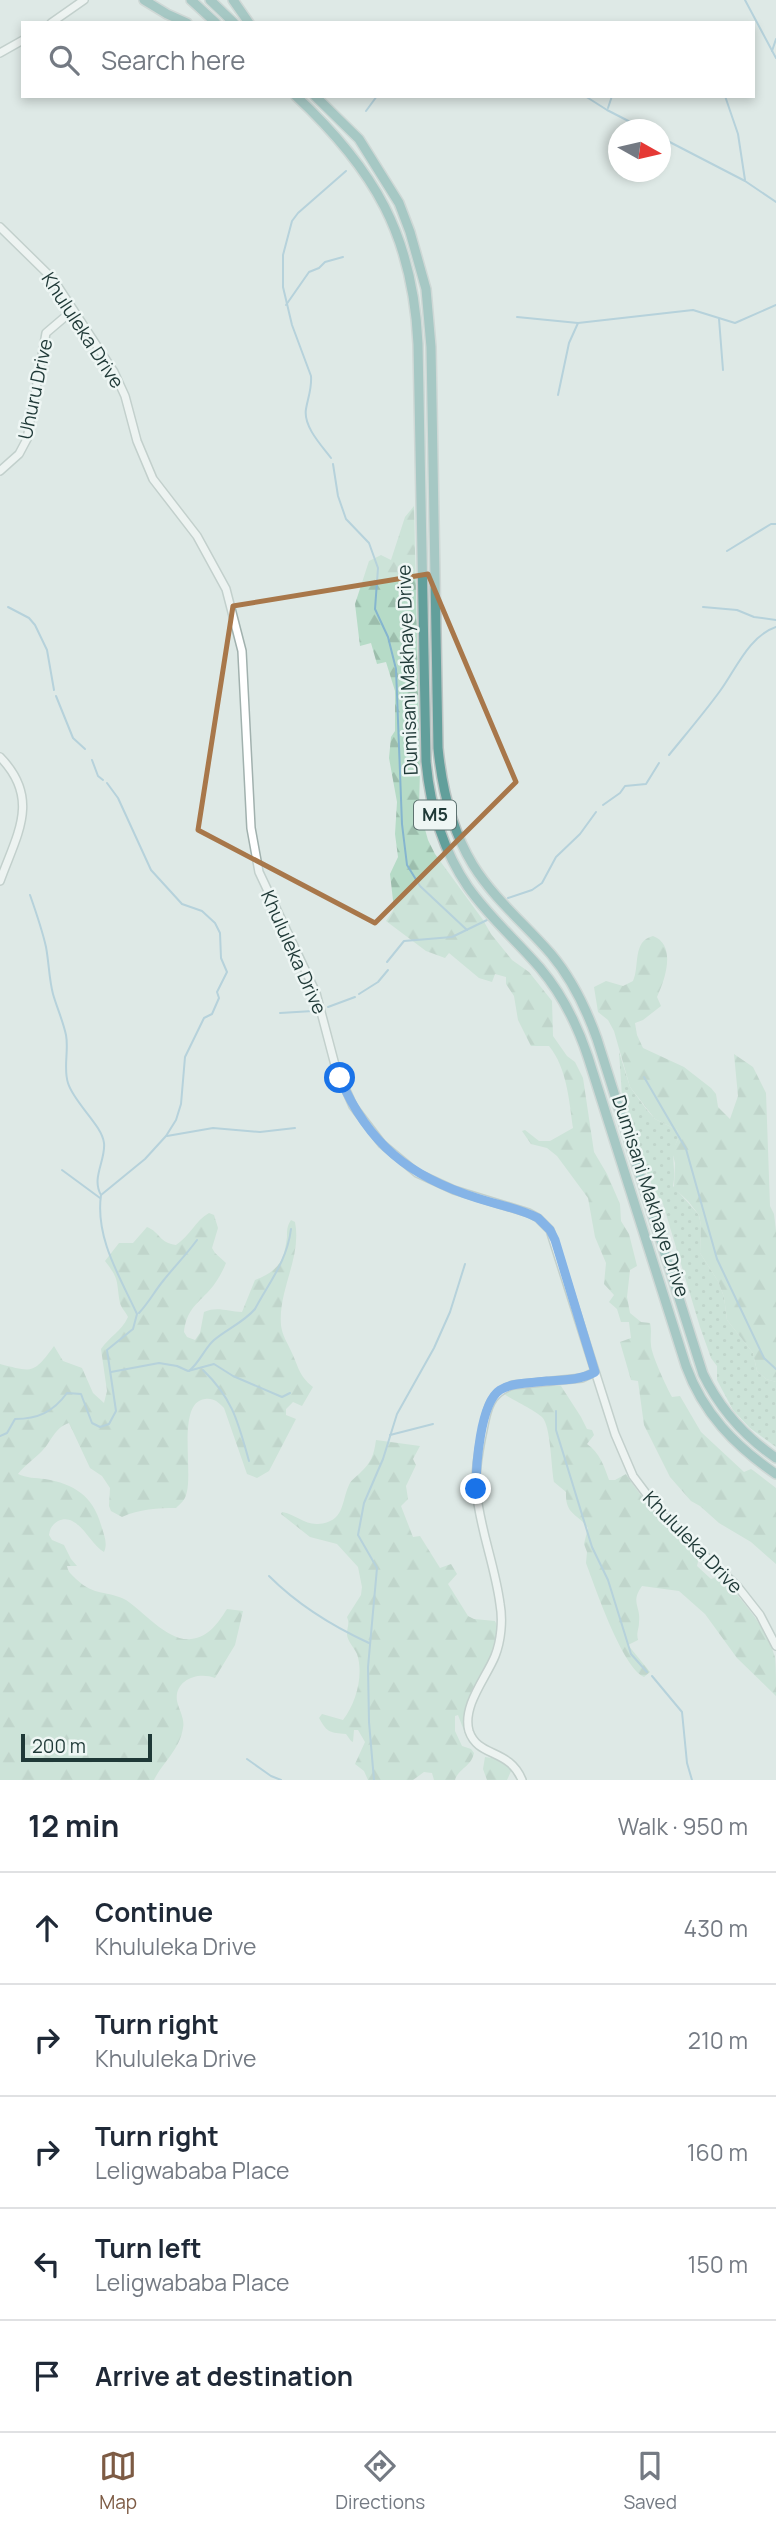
<!DOCTYPE html>
<meta charset="utf-8">
<style>
body{margin:0;font-family:Manrope,sans-serif;background:#f2f2f3;color:#1f2937}
.compass{position:absolute;left:608px;top:119px;width:63px;height:63px;border-radius:50%;background:#fff;box-shadow:0 4px 10px #0003;rotate:98deg}
.scale{position:absolute;left:21px;bottom:18px;width:131px;box-sizing:border-box;padding-left:7px;border:4px solid #1f3937;border-top:0;font-size:19px;line-height:24px;white-space:nowrap;color:#1f3937;-webkit-text-stroke:5px #eef6f4;paint-order:stroke}
.stop{position:absolute;width:21px;height:21px;margin:-16px;border:5px solid #1a73e8;border-radius:50%;background:#fff}
.stop.end{background:#1a73e8;border-color:#fff;box-shadow:0 2px 7px #0008}
.list{margin:0;padding:0;list-style:none}
h2{display:flex;justify-content:space-between;align-items:center;height:91px;margin:0;padding:0 28px;font-size:30px}
h2 small{font-size:23px;font-weight:400;color:#747a83}
.list li{display:grid;grid-template-columns:46px 1fr auto;gap:21px;align-items:center;box-sizing:border-box;height:112px;padding:0 28px;border-top:2px solid #e0e1e3}
.list b{display:block;font-size:26px;white-space:nowrap}
.list p{margin:0;font-size:23px;white-space:nowrap;color:#747a83}
.list em{font-size:23px;font-style:normal;color:#747a83}
.icon{flex:none;width:38px;height:38px;fill:none;stroke:currentColor;stroke-width:2;stroke-linecap:round;stroke-linejoin:round}
.map{position:relative;flex:none;width:776px;height:1780px;overflow:hidden}
.search{position:absolute;background:#fff;box-shadow:0 4px 10px #0003;left:21px;right:21px;top:21px;height:77px;display:flex;align-items:center;gap:18px;box-sizing:border-box;padding:0 24px;border-radius:0px;color:#747a83;font-size:26px}
.sheet{height:651px;background:#fff}
nav{display:flex;justify-content:space-around;align-items:center;box-sizing:border-box;height:98px;border-top:2px solid #e0e1e3;background:#fff;font-size:19px;color:#747a83}
nav a{display:grid;justify-items:center;gap:4px}
nav .on{color:#7d5b44}
.map>svg:first-child{display:block}
.grass{fill:url(#grass-dots)}
.forest{fill:url(#forest-firs)}
.lines{fill:none;stroke-linecap:round;stroke-linejoin:round}
.stream{stroke:#85b5cf;stroke-width:2}
.tertiary-casing{stroke:#a1b1ae;stroke-width:10}
.primary-casing{stroke:#bcc4c3;stroke-width:12}
.tertiary{stroke:#fff;stroke-width:7}
.primary{stroke:#629f9b;stroke-width:9}
.route{stroke:#1a73e8;stroke-width:9}
.marked{fill:none;stroke:#a8774a;stroke-width:5;stroke-linejoin:round}
.labels{text-anchor:middle;stroke-width:5;stroke-linejoin:round;paint-order:stroke}
.shield{fill:#eef6f4;stroke:#5d7270;stroke-width:2}
.shield-label{font-size:18px;font-weight:bold;fill:#1f3937}
.street-label{font-size:19px;fill:#1f3937;stroke:#eef6f4}
</style>
<div class="map">
<svg width="776" height="1780" viewBox="0 0 776 1780">
<defs>
<pattern id="grass-dots" width="8" height="8" patternUnits="userSpaceOnUse" patternTransform="scale(1.75)"><rect width="8" height="8" fill="#b6dbc7"/><path d="M2 2h.1M6 6h.1" fill="none" stroke="#9cbdac" stroke-width="1.8" stroke-linecap="round"/></pattern>
<pattern id="forest-firs" width="22" height="20" patternUnits="userSpaceOnUse" patternTransform="scale(1.75)"><rect width="22" height="20" fill="#b6dbc7"/><path d="M5 1l3.5 6h-7zM16 11l3.5 6h-7z" fill="#9cbdac"/></pattern>
</defs>
<rect width="100%" height="100%" fill="#dee9e6"/>
<!-- grass -->
<path class="grass" d="M619,1052l11,35 17,23 8,9 22,11 2,7c-11,20 -2,27 -6,49l26,29 2,11 -1,27 18,28 6,16 3,23 26,33 4,18 9,8 10,3v65l-26,-19 -17,-18 -16,-30v-14l-6,-8 -11,-31 -37,-123 -11,-19 -12,-29 -18,-60z"/>
<!-- forest -->
<g class="forest">
<path d="M414,506l6,264 -1,38 9,32 7,14 48,66 8,14 21,26 17,12 23,29 1,35 14,20 8,6 8,16 11,74 13,22 13,30 1,17 8,13 8,32 -7,4 -3,27 3,16 11,9 9,1c2,8 0,14 1,22 0,9 16,43 21,52l8,-1 21,36 43,40 7,-3 3,2 22,17v76l-25,-22 -32,-19 -19,-17 -9,-5 -21,-24 -26,-52 -6,-44 -7,-1 -11,-38 11,-4 -2,-16h-8l-4,-13 -8,-7 5,-7 -10,-11 2,-21 -11,-26 -7,-39 -31,-42 -10,-8 -16,-4 -9,-13 3,-1 14,11h11l23,-13c-4,-28 -6,-60 -24,-82h-18l-13,-26 -4,-24 -8,-12v-7l-11,-3 -3,8 -13,-4 -30,-25 -4,5 -19,-7 -40,-30 8,-12 -4,-35 8,-17 -3,-23 2,-32 -8,-44 2,-21 4,-6v-40l-9,-29 -9,2 -6,-21 -11,3 -5,-42 14,-43 12,-6 10,5 14,-43z"/>
<path d="M653,936c24,9 12,44 4,61l4,9 -18,14 -8,3 2,12 6,13 41,19 27,21 5,6 2,13 12,12 8,-23 -4,-42 19,13 13,26 4,113 4,8 2,17v151l-10,-3 -9,-8 -4,-18 -26,-33 -3,-23 -6,-16 -18,-28 1,-27 -2,-11 -11,-14 -14,-13 1,-25 -3,-12 7,-14 -2,-7 -22,-11 -25,-32 -16,-56 -6,-11 -10,-8 -4,-25 12,-6 17,5 10,-5c7,-15 -1,-40 20,-45z"/>
<path d="M209,1213l5,2 4,13 -6,20 3,5 11,10c-4,10 -11,22 -19,30 -13,13 -21,20 -23,39l3,5 8,3 5,-7 4,-21c14,-6 24,0 38,0l13,-32c23,-9 29,-18 32,-43 0,-7 0,-11 4,-17l4,2c7,35 -17,68 -14,103 1,10 6,17 10,26 8,16 7,24 22,36l-11,19 -9,-4 -7,7v6l10,4 -27,52 -12,7 -10,-4 -23,-66c-6,-6 -10,-10 -19,-9 -29,3 -11,75 -19,96 -1,5 -6,9 -10,13 -18,0 -37,1 -54,9l-11,-6 -2,-5 1,-18 -8,-12 -12,-8 -21,-45c-15,5 -17,18 -27,28 -8,8 -17,14 -24,23 8,4 18,4 27,5 29,5 48,17 56,46 3,10 7,18 3,27 -14,-7 -26,-41 -46,-31 -6,4 -8,7 -9,14l3,5 12,5 7,14 6,7h-10c1,6 4,8 9,13 19,18 31,11 50,21 17,11 42,42 65,39 18,-2 27,-16 36,-30l16,2 -8,34 -20,33c-17,-7 -41,2 -38,23 2,9 8,18 6,27 -3,21 -20,34 -29,52h-154v-416c32,8 33,11 54,-18l9,15 19,7 11,25 11,10 3,-12 -6,-42c9,-13 20,-17 27,-32 -2,-5 -7,-9 -8,-14 -4,-22 0,-23 -15,-42l14,-18h14l14,-16c13,5 12,16 29,18 14,-9 19,-24 33,-32z"/>
<path d="M536,1386h25l20,31 6,12 5,1 2,5 -7,9c13,9 17,22 22,36h6l11,-6c20,32 46,57 73,83l-2,9 14,13 8,-3c22,21 47,51 56,81 1,12 1,27 1,39l-39,-38 -32,-44 -26,-23 -37,-5c-12,17 -1,20 -3,36 0,8 -3,10 -1,18l-10,5 22,27 -6,5c-22,-10 -49,-90 -58,-114l1,-11 -3,-8 4,-16c-11,-15 -23,-13 -22,-36l-12,-10c-3,-15 -3,-56 -12,-65 -6,-6 -29,-17 -38,-23l9,-5z"/>
<path d="M376,1440l44,6 -7,13 3,6 -10,21 2,13 -7,7 12,31 7,-1 20,32 11,-4 6,10 -9,10 20,32 6,3 21,2c12,21 -25,71 -30,93 -2,7 1,15 1,22l-8,-21 -3,1v15l7,15 9,3 3,4c-3,14 -15,15 -19,27h-21l-2,-7 -8,-1 -11,8h-45l-4,-9 -9,-7 10,-22 -7,-12h-4l-1,12 -2,-1 -5,-7c-16,-2 -18,0 -27,-16l3,-4 21,6c13,-17 21,-45 14,-66 -3,-7 -10,-13 -10,-20 0,-7 3,-10 0,-17l14,-22 1,-8 -4,-20 -21,-23 -27,-7 -29,-23 1,-2c13,2 23,13 36,12 27,-2 23,-22 31,-39 2,-5 7,-8 11,-12 11,-10 14,-18 16,-33z"/>
<path d="M485,1757c10,1 20,4 27,12l-5,11h-20l-4,-11z"/>
</g>
<g class="lines">
<!-- stream -->
<g class="stream">
<polyline points="745,0 776,58"/>
<polyline points="772,51 776,39"/>
<polyline points="585,96 607,110 646,130"/>
<polyline points="725,96 738,134 745,180"/>
<polyline points="608,108 612,96"/>
<polyline points="366,111 377,96"/>
<polyline points="660,137 745,181 776,202"/>
<polyline points="286,305 309,272 319,268 325,262 343,257"/>
<polyline points="517,317 578,323 693,310 735,323 776,305"/>
<polyline points="719,319 723,370"/>
<polyline points="558,395 569,343 578,323"/>
<path d="M331,458c-10,-13 -28,-32 -25,-49 2,-12 6,-20 5,-33l-19,-51 -9,-38v-32l9,-34 6,-8 48,-42"/>
<polyline points="333,464 338,496 346,519 369,543 378,568 375,609 388,637 396,669 402,824 407,865 420,886 467,930"/>
<polyline points="727,551 771,524 776,524"/>
<polyline points="8,607 29,618 35,625 47,650 54,690"/>
<polyline points="703,607 737,610 754,617 776,620"/>
<polyline points="56,696 73,738 85,749"/>
<path d="M669,755c17,-21 35,-42 51,-64 16,-22 29,-55 56,-64"/>
<polyline points="92,760 98,776 103,780"/>
<polyline points="603,805 620,793 625,786 646,784 659,763"/>
<path d="M30,895c6,17 12,34 16,52 3,16 3,32 7,47 4,14 10,27 13,41 3,16 -3,33 2,48 6,20 34,42 36,60 2,17 -13,35 -3,52"/>
<polyline points="508,898 532,890 542,883 556,857 580,834 596,812"/>
<polyline points="387,962 404,941 452,937 487,920"/>
<polyline points="359,994 378,982 388,970"/>
<polyline points="328,1007 355,997"/>
<polyline points="280,1013 313,1011"/>
<polyline points="644,1077 686,1149 717,1259 764,1358 776,1369"/>
<polyline points="167,1136 213,1128 260,1132 295,1128"/>
<polyline points="62,1170 100,1198"/>
<path d="M139,1313c11,-12 15,-21 24,-32 11,-14 23,-26 34,-41"/>
<path d="M203,1370c30,29 35,52 46,91"/>
<path d="M189,1371c11,-9 15,-22 25,-31 13,-11 30,-18 41,-31 15,-28 32,-48 36,-80"/>
<polyline points="111,1372 159,1363 177,1366 188,1371 214,1364 233,1376 282,1397 290,1393"/>
<polyline points="556,1411 556,1430 592,1547 608,1580 631,1654 647,1672"/>
<polyline points="390,1435 433,1424"/>
<path d="M0,1436l7,-3 8,-14c23,0 38,-7 52,-26l14,1 11,29 8,4 9,-3 7,-13 -9,-61 26,-21 4,-15c-17,-37 -42,-76 -36,-119l44,-36 21,-23 10,-16 5,-16 4,-47 19,-39 8,-4 7,-16 -2,-6 10,-20 -6,-14 -1,-25 -5,-10 -13,-12 -20,-7 -31,-34 -33,-72 -11,-15"/>
<path d="M269,1576c29,29 63,50 100,67"/>
<polyline points="652,1676 682,1712 687,1763 692,1780"/>
<polyline points="247,1759 271,1776 281,1780"/>
<polyline points="374,1780 369,1722 368,1667 377,1568 358,1535 364,1503 383,1459 397,1414 434,1348 450,1312 465,1264"/>
</g>
<!-- tertiary casing -->
<g class="tertiary-casing">
<g id="tertiary">
<polyline points="51,23 84,0"/>
<polyline points="0,53 23,40"/>
<polyline points="0,227 53,279 114,372 125,396 137,441 153,479 197,536 226,589 242,651 251,828 259,872 316,993 335,1065 353,1106 382,1144 417,1173 454,1190 529,1213 538,1218 550,1230 615,1434 633,1476 663,1516 738,1587 760,1615 776,1646"/>
<polyline points="0,471 19,454 27,439 46,333 73,310"/>
<path d="M0,757c41,42 17,77 0,124"/>
<path d="M522,1780c-13,-32 -44,-22 -53,-49 -7,-25 17,-53 26,-75 6,-15 8,-36 5,-52 -5,-39 -21,-77 -24,-116 -1,-19 3,-39 7,-58 4,-22 7,-37 30,-45l69,-7 13,-6"/>
</g>
</g>
<!-- primary casing -->
<g class="primary-casing">
<g id="primary">
<polyline points="144,0 167,14 187,23"/>
<polyline points="191,0 216,23"/>
<polyline points="210,0 234,23"/>
<polyline points="233,0 249,23"/>
<path d="M296,96c78,73 117,139 122,248l8,417c4,45 16,88 42,126 21,30 48,53 72,81 22,26 37,56 48,89l98,309c17,47 49,80 90,108"/>
<path d="M315,96l44,43 40,64 11,29 16,57 5,58 7,401c4,41 13,81 35,117 21,34 52,59 78,89 21,25 35,54 46,85l106,335c17,35 41,62 73,84"/>
</g>
</g>
<!-- tertiary -->
<use href="#tertiary" class="tertiary"/>
<!-- primary -->
<use href="#primary" class="primary"/>
</g>
<g class="lines">
<!-- route -->
<path class="route" d="M340,1078c28,66 70,99 137,120 21,7 42,10 61,20l12,12 5,10 40,132c-14,8 -31,8 -48,9 -15,2 -34,1 -47,9 -20,13 -24,76 -24,99"/>
</g>
<!-- marked area -->
<path d="M0 0H776V1780H0ZM428,574l88,208 -141,141 -177,-93 35,-224z" fill="#dee9e6" fill-opacity=".55" fill-rule="evenodd"/>
<path class="marked" d="M428,574l88,208 -141,141 -177,-93 35,-224z"/>
<g class="labels">
<!-- shield labels -->
<rect class="shield" x="414" y="800.5" width="42" height="29" rx="5"/>
<g class="shield-label">
<text x="435" y="821">M5</text>
</g>
<!-- street labels -->
<g class="street-label">
<text transform="translate(83 330) rotate(57)" y="7">Khululeka Drive</text>
<text transform="translate(35 389) rotate(-78)" y="7">Uhuru Drive</text>
<text transform="translate(407 670) rotate(-92)" y="7">Dumisani Makhaye Drive</text>
<text transform="translate(294 952) rotate(66)" y="7">Khululeka Drive</text>
<text transform="translate(651 1196) rotate(72)" y="7">Dumisani Makhaye Drive</text>
<text transform="translate(693 1542) rotate(46)" y="7">Khululeka Drive</text>
</g>
</g>
</svg>
<svg class="compass" viewBox="-18 -18 36 36"><path d="M0-13l5 13h-10z" fill="#e53935"/><path d="M0 13l5-13h-10z" fill="#747a83"/></svg>
<div class="scale">200 m</div>
<div class="stop" style="left:340px;top:1078px"></div>
<div class="stop end" style="left:476px;top:1489px"></div>
<div class="search"><svg class="icon" aria-label="search" viewBox="0 0 24 24"><circle cx="10" cy="10" r="6"/><path d="M15 15l6 6"/></svg>Search here</div>
</div>
<section class="sheet">
<h2>12 min<small>Walk · 950 m</small></h2>
<ul class="list">
<li><svg class="icon" aria-label="ahead" viewBox="0 0 24 24"><path d="M12 20V5M6 11l6-6 6 6"/></svg><div><b>Continue</b><p>Khululeka Drive</p></div><em>430 m</em></li>
<li><svg class="icon" aria-label="right" viewBox="0 0 24 24"><path d="M7 20v-9h11M14 6l5 5-5 5"/></svg><div><b>Turn right</b><p>Khululeka Drive</p></div><em>210 m</em></li>
<li><svg class="icon" aria-label="right" viewBox="0 0 24 24"><path d="M7 20v-9h11M14 6l5 5-5 5"/></svg><div><b>Turn right</b><p>Leligwababa Place</p></div><em>160 m</em></li>
<li><svg class="icon" aria-label="left" viewBox="0 0 24 24"><path d="M17 20v-9H6M10 6l-5 5 5 5"/></svg><div><b>Turn left</b><p>Leligwababa Place</p></div><em>150 m</em></li>
<li><svg class="icon" aria-label="arrive" viewBox="0 0 24 24"><path d="M6 21V4h12l-3 4 3 4H6"/></svg><div><b>Arrive at destination</b></div></li>
</ul>
</section>
<nav>
<a class="on"><svg class="icon" aria-label="map" viewBox="0 0 24 24"><path d="M3 6l6-2 6 2 6-2v14l-6 2-6-2-6 2zM9 4v14M15 6v14"/></svg>Map</a>
<a><svg class="icon" aria-label="directions" viewBox="0 0 24 24"><path d="M12 3l9 9-9 9-9-9zM9 14v-3h6M13 9l2 2-2 2"/></svg>Directions</a>
<a><svg class="icon" aria-label="saved" viewBox="0 0 24 24"><path d="M7 4h10v16l-5-4-5 4z"/></svg>Saved</a>
</nav>
